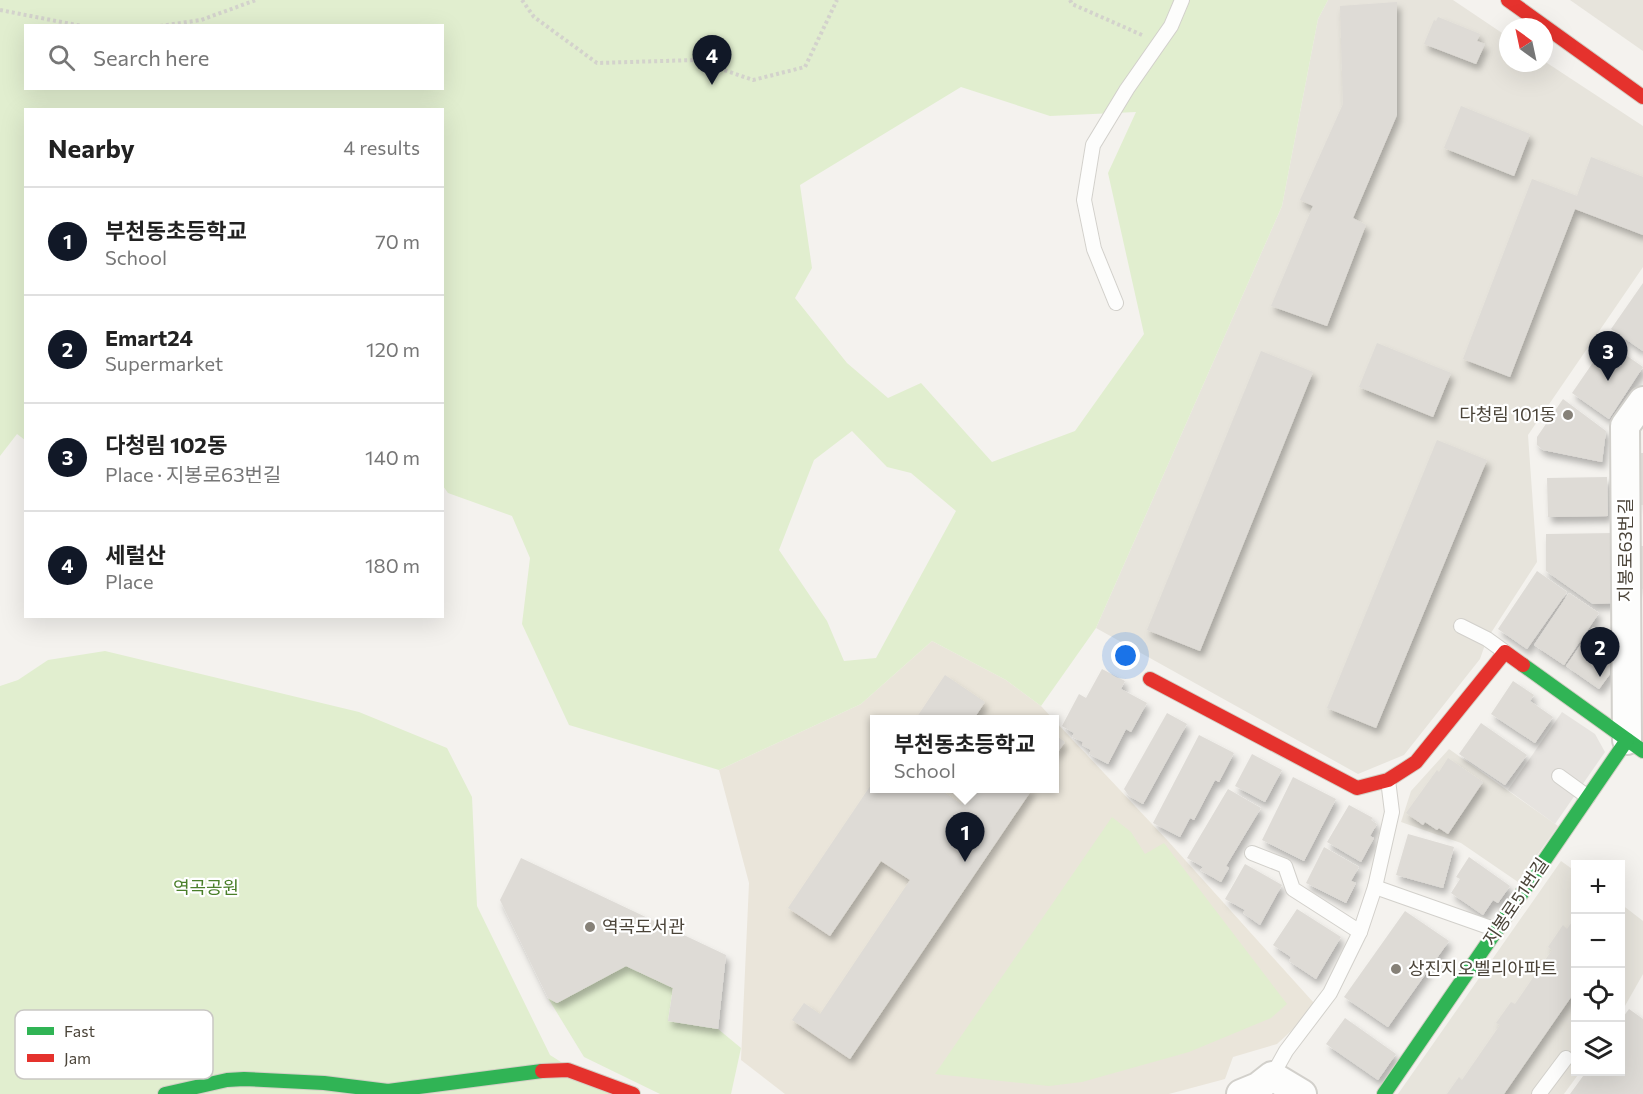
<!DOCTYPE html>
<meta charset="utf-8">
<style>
body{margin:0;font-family:Commissioner,"Noto Sans KR",sans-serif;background:#f2f2f2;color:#222}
.controls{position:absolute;right:18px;bottom:18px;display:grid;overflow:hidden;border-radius:0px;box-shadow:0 6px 24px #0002}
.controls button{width:54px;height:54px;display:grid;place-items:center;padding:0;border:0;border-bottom:2px solid #e0e0e0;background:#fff;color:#222;font:30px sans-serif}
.compass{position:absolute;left:1499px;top:18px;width:54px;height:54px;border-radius:50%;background:#fff;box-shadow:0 6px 24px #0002;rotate:327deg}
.you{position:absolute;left:1126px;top:656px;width:21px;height:21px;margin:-15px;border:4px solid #fff;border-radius:50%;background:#1a73e8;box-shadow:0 0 0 9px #1a73e833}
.badge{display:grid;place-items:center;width:39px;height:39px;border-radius:50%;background:#111827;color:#fff;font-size:20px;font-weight:700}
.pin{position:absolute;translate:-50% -50px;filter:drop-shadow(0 2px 3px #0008)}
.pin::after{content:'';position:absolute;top:32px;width:21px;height:18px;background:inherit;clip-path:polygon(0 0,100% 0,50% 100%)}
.popup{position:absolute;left:870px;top:715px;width:189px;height:78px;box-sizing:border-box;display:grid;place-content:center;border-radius:0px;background:#fff;filter:drop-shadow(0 2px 4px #0005);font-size:20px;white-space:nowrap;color:#767676}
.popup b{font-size:22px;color:#222}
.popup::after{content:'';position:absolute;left:50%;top:100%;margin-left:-12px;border:12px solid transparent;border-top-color:#fff}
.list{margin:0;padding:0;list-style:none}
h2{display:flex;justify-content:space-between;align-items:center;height:78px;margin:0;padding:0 24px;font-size:26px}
h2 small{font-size:20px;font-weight:400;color:#767676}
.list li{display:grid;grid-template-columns:39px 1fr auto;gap:18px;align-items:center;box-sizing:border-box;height:108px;padding:0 24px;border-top:2px solid #e0e0e0}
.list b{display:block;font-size:22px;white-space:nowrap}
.list p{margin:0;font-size:20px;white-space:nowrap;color:#767676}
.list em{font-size:20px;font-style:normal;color:#767676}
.icon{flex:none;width:33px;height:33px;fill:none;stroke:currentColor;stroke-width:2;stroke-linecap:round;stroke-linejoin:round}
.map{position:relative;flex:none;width:1643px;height:1094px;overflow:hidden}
.search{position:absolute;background:#fff;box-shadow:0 6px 24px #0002;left:24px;top:24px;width:420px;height:66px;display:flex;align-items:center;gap:15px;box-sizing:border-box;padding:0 21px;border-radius:0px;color:#767676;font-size:22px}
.panel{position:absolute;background:#fff;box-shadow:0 6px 24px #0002;left:24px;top:108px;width:420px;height:510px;border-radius:0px}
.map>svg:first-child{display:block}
.residential{fill:#e7e4dc}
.education{fill:#eae5da}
.green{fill:#e1eecf;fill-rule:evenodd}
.parking{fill:#e6e3df}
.building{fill:#dedbd6;filter:url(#shadow)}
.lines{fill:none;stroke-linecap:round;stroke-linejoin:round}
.lane-casing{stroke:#d2d0cb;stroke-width:16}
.street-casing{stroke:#d2d0cb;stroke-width:32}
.fast-casing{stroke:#d3cfc5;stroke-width:16}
.jam-casing{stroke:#d3cfc5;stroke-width:16}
.path{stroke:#d3d2cc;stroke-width:4;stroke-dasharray:3 3;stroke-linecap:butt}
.lane{stroke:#fdfdfc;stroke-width:14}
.street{stroke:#fdfdfc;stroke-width:28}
.fast{stroke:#30b455;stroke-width:14}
.jam{stroke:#e5322d;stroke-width:14}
.poi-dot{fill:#868178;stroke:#fff;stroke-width:2}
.labels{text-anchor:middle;stroke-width:4.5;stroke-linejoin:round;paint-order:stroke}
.poi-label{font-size:18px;fill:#4b4439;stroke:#fff;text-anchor:start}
.street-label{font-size:18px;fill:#4b4439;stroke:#fff}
.park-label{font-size:18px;fill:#4a7f2a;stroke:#fff}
.key{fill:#fff;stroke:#c9c7c4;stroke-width:1.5}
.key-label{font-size:16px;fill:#4b4439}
</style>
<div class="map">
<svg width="1643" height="1094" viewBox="0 0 1643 1094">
<defs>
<filter id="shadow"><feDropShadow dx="3.5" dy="6" stdDeviation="3" flood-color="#0004"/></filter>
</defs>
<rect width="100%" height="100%" fill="#f4f2ee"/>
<!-- residential -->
<g class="residential">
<polygon points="1328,0 1453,0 1508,37 1508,63 1544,63 1544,61 1643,126 1643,267 1528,435 1537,562 1487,639 1480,659 1404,755 1358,774 1096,628 1282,206 1318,19"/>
<polygon points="1570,0 1643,0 1643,51"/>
<polygon points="1449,749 1558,826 1518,882 1461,843 1401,822 1411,791"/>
<polygon points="1561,861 1575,871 1576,1072 1580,1072 1564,1094 1398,1094"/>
<polygon points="1621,904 1643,921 1643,974 1621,1013"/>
</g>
<!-- education -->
<polygon class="education" points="932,641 1006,680 1041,706 1053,719 875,720 875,788 1055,788 1055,721 1168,841 1314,1003 1302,1021 1277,1044 1233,1057 1225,1079 1169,1094 785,1094 741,1060 749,883 719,770 861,704"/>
<!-- green -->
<g class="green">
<path d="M0,0h1328l-10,19 -36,187 -186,422 -55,78 -35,-26 -74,-39 -71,63 -142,66 -150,-45 -47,-101 8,-66 -18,-42 -64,-23 -5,-7 -1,-376h-416l-1,330 -8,-6 -17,22zM26,26h416v62h-416zM961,87l89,29 86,-4 -28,61 36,161 -69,97 -83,31 -71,-79 -33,15 -41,-35 -52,-65 17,-30 -12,-83zM852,431l35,36 24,6 45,38 -80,147 -32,3 -17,-40 -48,-71 35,-90z"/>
<polygon points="105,651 359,712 447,748 472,797 477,906 550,1055 611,1094 0,1094 0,686 18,680 48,660"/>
<polygon points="1112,817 1131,832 1145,854 1164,843 1287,1004 1271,1018 1189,1052 1082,1082 1049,1086 935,1074"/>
<polygon points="626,966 673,988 668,1021 718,1029 741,1048 731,1094 660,1094 584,1057 548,998 557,1003"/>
</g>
<!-- parking -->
<polygon class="parking" points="1562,712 1595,734 1605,752 1555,824 1508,790"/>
<!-- building -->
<g class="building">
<polygon points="1397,2 1397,115 1353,218 1366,225 1327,326 1271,306 1313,206 1300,200 1343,104 1340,6"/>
<polygon points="1438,17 1480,34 1477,41 1485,44 1476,64 1424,44 1434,20 1436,21"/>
<polygon points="1461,106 1530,134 1514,176 1444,148"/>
<polygon points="1591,157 1643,177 1643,235 1575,209 1510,377 1463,359 1532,179 1577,196"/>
<polygon points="1643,283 1643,351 1611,329"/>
<polygon points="1607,342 1643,367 1609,419 1572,393"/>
<polygon points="1377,343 1451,373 1433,417 1359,387"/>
<polygon points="1261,351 1313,372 1200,651 1147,630"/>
<polygon points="1563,399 1606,431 1602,462 1543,450 1537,445 1537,437"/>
<polygon points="1437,440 1487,460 1376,728 1327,708"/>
<polygon points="1640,453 1643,453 1643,505 1641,505"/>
<polygon points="1607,477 1608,516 1548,517 1547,478"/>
<polygon points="1614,533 1615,603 1593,604 1546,571 1546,534"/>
<rect x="1640" y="546" width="3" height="43"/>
<polygon points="1537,571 1567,592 1527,649 1498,629"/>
<polygon points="1569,593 1599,613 1564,665 1534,645"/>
<polygon points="1593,627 1610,637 1610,674 1599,689 1566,666"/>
<polygon points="1102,669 1125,681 1121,689 1147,703 1131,732 1126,729 1108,764 1089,754 1091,750 1082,745 1083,742 1072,737 1074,733 1062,726 1079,694 1086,698"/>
<polygon points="945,675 985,702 973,720 915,720"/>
<polygon points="1513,681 1534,695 1530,701 1553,717 1535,743 1491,714"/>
<polygon points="1167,713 1187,724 1143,804 1129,796 1124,789"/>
<polygon points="1481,723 1527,755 1505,785 1459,754"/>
<polygon points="1055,735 1065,742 1055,756"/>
<polygon points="1199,735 1234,753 1219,782 1215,780 1194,820 1190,818 1180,837 1153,823"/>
<polygon points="1252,754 1282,770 1265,802 1235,786"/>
<polygon points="1448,758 1483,782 1448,834 1439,828 1437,830 1425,822 1423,825 1406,813 1437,770 1439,772"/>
<polygon points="1293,777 1336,799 1304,861 1262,840"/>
<polygon points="875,779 875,788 938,788 961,804 972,788 1033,788 850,1059 792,1020 804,1003 820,1014 910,880 881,861 830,936 788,908"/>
<polygon points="1228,789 1261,808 1226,866 1229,868 1221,882 1200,870 1203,867 1187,858"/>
<polygon points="1349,805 1373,818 1371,820 1377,824 1370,836 1374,838 1361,862 1327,842"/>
<polygon points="1408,834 1454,847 1443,888 1396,875"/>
<polygon points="1324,847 1359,867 1351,881 1356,883 1346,903 1306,883"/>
<polygon points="1469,857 1510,886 1498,903 1493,900 1483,915 1451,893 1460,879 1456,877"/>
<polygon points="521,858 726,955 718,1029 668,1021 673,988 626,966 557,1003 548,998 500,900"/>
<polygon points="1245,864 1282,885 1260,925 1243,913 1245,910 1225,899"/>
<polygon points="1297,909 1341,937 1316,979 1289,961 1291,957 1273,945"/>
<polygon points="1405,911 1449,941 1388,1027 1344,997"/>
<polygon points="1576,916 1576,990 1504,1094 1447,1094 1459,1077 1462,1080 1500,1025 1496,1023 1511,1002 1515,1004 1552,950 1548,947 1563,925 1567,929"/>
<polygon points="1629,1009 1643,1019 1643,1094 1570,1094 1586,1072 1620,1072 1620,1021"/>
<polygon points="1345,1018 1396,1054 1378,1080 1326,1044"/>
</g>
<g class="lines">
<!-- lane casing -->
<g class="lane-casing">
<g id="lane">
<polyline points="1116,303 1094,249 1084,200 1093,145 1127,89 1171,26 1182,0"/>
<polyline points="1461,626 1487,639 1505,652"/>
<polyline points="1559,776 1588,797"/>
<polyline points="1252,853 1285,866 1293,889 1360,932"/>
<polyline points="1375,887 1497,930"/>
<polyline points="1272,1076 1286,1051 1330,993 1360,932 1375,887 1392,812 1388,780"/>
<polyline points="1539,1094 1566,1058"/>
</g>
</g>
<!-- street casing -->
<g class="street-casing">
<g id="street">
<polyline points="1627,740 1625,426 1643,401"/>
<polyline points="1241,1094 1258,1087 1272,1076 1302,1094"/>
</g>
</g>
<!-- fast casing -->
<g class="fast-casing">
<g id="fast">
<polyline points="1523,665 1643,751"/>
<polyline points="165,1094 227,1080 244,1079 324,1083 388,1091 542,1071"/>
<polyline points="1384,1094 1627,740"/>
</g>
</g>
<!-- jam casing -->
<g class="jam-casing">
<g id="jam">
<polyline points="1508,0 1643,97"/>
<polyline points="1150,679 1357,788 1388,780 1416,762 1505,652 1523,665"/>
<polyline points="542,1071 568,1070 633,1094"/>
</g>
</g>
<!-- path -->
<g class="path">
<polyline points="522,0 534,17 597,63 695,60 753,80 805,67 837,0"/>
<polyline points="1070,0 1072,4 1142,35"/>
<polyline points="0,10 82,26"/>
<polyline points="160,26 201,20 256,0"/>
</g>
<!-- lane -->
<use href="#lane" class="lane"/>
<!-- street -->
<use href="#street" class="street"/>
<!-- fast -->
<use href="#fast" class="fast"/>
<!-- jam -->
<use href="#jam" class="jam"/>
</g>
<!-- markers -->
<g class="poi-dot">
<circle cx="1568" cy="415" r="6"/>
<circle cx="590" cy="927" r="6"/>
<circle cx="1396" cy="969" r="6"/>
</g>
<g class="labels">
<!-- poi labels -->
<g class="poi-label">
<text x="1556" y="421" text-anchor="end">다청림 101동</text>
<text x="602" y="933">역곡도서관</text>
<text x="1408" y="975">상진지오벨리아파트</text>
</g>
<!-- street labels -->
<g class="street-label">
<text transform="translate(1626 550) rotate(-90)" y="6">지봉로63번길</text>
<text transform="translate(1516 902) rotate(-56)" y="6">지봉로51번길</text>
</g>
<!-- park labels -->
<g class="park-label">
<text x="206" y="894">역곡공원</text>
</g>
</g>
<!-- legend -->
<rect x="15" y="1010" width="198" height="69" rx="9" class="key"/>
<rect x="27" y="1027" width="27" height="8" fill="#30b455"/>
<rect x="27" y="1054" width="27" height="8" fill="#e5322d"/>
<g class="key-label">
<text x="64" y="1037">Fast</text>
<text x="64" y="1064">Jam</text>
</g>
</svg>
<div class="controls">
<button>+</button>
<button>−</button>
<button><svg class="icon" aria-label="locate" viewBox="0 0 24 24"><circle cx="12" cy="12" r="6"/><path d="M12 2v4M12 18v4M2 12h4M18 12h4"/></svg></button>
<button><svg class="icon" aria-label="layers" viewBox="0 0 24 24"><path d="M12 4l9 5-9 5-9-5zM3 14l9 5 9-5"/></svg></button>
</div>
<svg class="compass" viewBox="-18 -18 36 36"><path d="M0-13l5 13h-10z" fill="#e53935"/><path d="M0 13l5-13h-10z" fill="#767676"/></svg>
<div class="you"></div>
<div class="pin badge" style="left:965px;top:862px">1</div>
<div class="popup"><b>부천동초등학교</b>School</div>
<div class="pin badge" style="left:1600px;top:677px">2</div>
<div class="pin badge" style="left:1608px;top:381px">3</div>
<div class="pin badge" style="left:712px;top:85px">4</div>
<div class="search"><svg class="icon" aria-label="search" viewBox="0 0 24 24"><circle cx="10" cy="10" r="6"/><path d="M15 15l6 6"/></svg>Search here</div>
<section class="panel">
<h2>Nearby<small>4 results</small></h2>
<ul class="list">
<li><span class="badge">1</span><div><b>부천동초등학교</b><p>School</p></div><em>70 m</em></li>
<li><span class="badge">2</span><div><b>Emart24</b><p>Supermarket</p></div><em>120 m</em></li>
<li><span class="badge">3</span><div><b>다청림 102동</b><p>Place · 지봉로63번길</p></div><em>140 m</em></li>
<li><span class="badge">4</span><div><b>세럴산</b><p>Place</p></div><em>180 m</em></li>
</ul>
</section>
</div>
